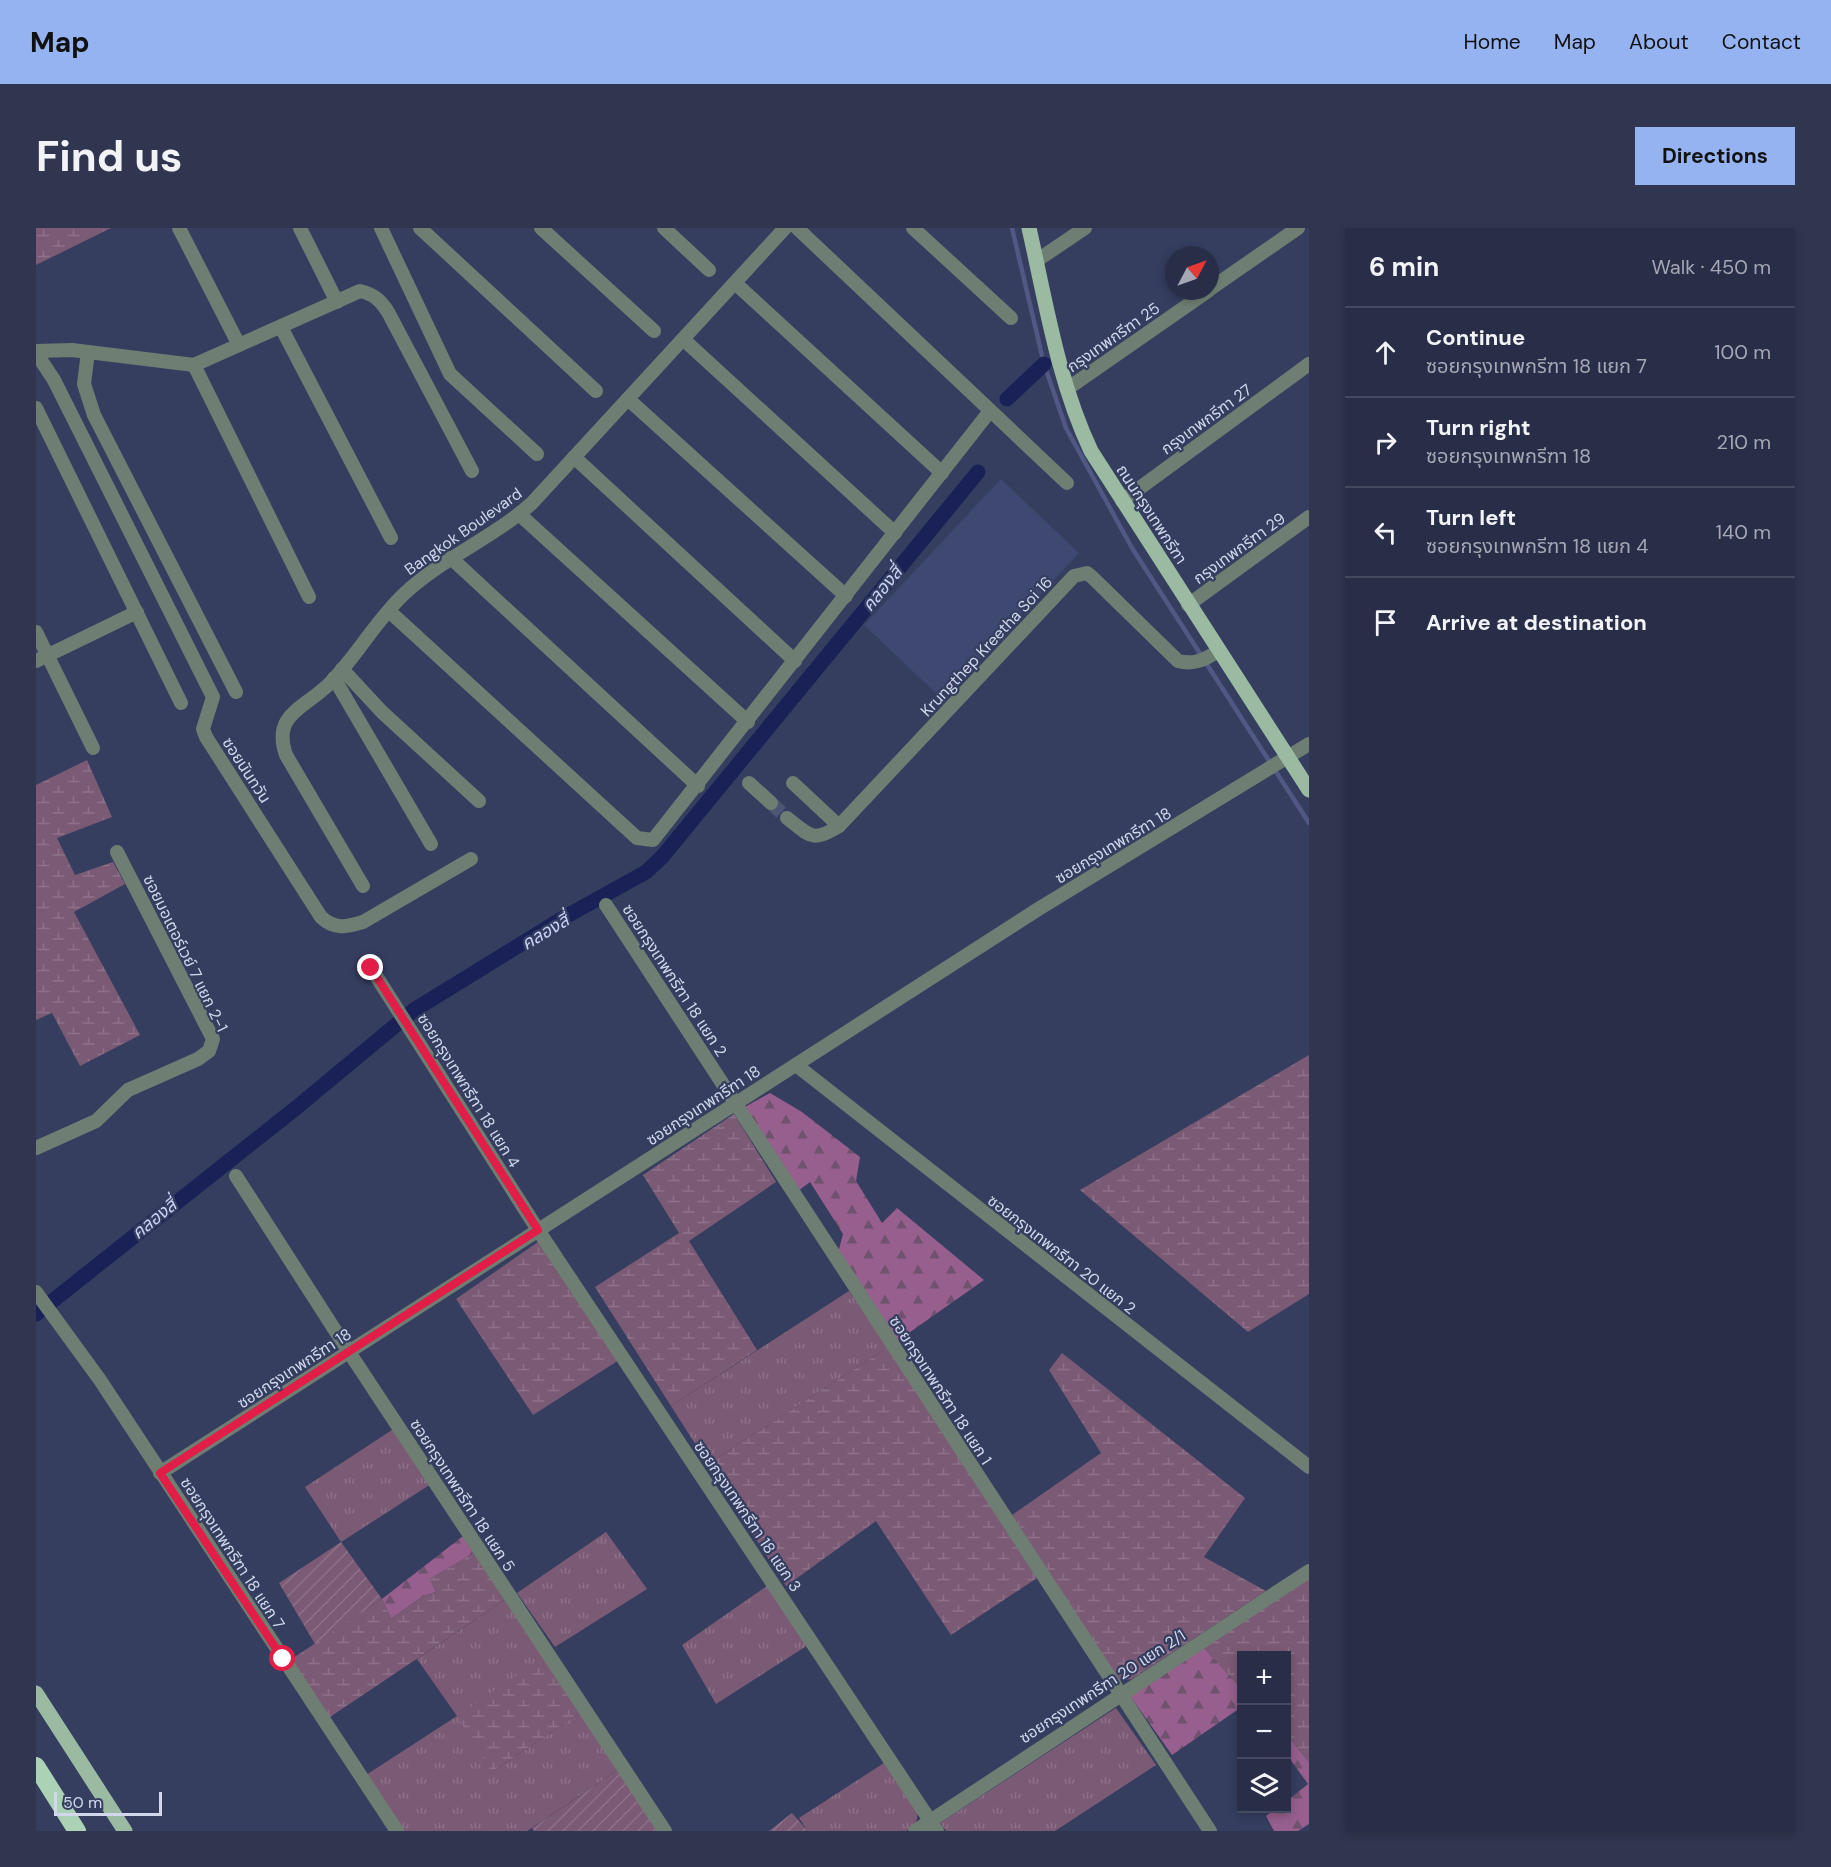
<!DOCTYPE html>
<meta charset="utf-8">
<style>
body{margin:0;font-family:"DM Sans","Noto Sans Thai",sans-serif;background:#30364f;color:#f1f3f6}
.controls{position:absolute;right:18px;bottom:18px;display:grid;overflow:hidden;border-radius:0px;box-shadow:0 3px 9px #0003}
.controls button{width:54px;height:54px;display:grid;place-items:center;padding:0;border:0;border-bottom:2px solid #444a60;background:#282e48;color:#f1f3f6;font:30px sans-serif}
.compass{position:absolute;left:1129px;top:18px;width:54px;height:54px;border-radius:50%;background:#282e48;box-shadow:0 3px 9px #0003;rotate:49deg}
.scale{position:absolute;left:18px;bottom:15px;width:108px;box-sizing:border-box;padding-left:6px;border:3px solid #d2d8ec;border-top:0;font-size:16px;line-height:21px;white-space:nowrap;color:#d2d8ec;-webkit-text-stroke:4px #363e60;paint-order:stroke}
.stop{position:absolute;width:18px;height:18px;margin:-14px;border:4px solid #e11d48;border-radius:50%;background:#fff}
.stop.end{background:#e11d48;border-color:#fff;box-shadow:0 2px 6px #0008}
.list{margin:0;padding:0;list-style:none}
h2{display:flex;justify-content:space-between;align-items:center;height:78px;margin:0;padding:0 24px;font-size:26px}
h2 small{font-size:20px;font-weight:400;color:#a5a8b4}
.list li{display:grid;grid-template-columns:39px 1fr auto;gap:18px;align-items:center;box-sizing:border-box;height:90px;padding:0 24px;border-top:2px solid #444a60}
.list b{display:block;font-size:22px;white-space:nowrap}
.list p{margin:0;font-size:20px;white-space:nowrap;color:#a5a8b4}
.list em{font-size:20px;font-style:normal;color:#a5a8b4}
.icon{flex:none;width:33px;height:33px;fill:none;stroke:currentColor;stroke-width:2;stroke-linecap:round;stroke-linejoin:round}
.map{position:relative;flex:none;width:1273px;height:1603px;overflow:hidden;border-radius:0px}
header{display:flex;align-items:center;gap:36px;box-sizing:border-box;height:84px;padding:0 30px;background:#95b2f1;color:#111}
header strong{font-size:28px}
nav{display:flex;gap:33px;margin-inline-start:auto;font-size:21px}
.intro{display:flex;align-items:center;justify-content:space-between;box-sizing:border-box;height:144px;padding:0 36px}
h1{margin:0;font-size:42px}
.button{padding:15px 27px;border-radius:0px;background:#95b2f1;color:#111;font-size:21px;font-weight:700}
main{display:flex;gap:36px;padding:0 36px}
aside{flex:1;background:#282e48;border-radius:0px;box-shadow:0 3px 9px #0003}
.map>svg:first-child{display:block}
.built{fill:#3e4870}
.grass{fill:url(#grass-tufts)}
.forest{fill:url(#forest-firs)}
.wetland{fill:url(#wetland-marsh)}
.garden{fill:url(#garden-furrows)}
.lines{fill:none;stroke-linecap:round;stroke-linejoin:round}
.stream{stroke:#505883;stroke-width:4.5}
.canal{stroke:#192156;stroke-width:15}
.minor-tunnel{stroke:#4d5575;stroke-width:14;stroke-dasharray:14 7;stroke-linecap:butt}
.minor{stroke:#6e7e72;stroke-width:14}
.major{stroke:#9abba2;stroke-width:15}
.highway{stroke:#abd2b5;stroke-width:18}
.route{stroke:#e11d48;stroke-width:8}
.labels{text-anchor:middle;stroke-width:4.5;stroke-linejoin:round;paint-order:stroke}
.street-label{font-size:16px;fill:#d2d8ec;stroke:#363e60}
.water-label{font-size:18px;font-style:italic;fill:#c9d3f7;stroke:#363e60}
</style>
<header>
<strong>Map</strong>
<nav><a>Home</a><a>Map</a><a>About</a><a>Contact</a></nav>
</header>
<div class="intro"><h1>Find us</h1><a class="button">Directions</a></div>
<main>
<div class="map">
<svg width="1273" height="1603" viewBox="0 0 1273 1603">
<defs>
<pattern id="grass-tufts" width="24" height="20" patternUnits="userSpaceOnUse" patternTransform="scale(1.5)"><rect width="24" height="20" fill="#7b5a75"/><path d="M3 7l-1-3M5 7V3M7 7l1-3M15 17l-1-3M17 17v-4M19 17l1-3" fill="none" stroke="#8d7189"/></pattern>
<pattern id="forest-firs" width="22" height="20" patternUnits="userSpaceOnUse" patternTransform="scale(1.5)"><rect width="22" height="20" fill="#965f8d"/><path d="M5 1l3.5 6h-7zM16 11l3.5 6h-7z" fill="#6f526e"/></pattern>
<pattern id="wetland-marsh" width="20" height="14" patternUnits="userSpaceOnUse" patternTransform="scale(1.5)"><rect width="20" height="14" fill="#7b5a75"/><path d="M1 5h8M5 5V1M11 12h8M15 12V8" fill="none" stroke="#8d7189"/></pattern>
<pattern id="garden-furrows" width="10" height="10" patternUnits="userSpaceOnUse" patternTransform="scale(1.5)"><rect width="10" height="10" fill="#7b5a75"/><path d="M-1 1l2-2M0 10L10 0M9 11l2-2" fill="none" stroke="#8d7189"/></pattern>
</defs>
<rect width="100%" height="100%" fill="#363e60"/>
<!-- built -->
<polygon class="built" points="965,251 1043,325 906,471 828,397"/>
<!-- grass -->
<g class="grass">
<polygon points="813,1063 852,1119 672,1236 635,1178"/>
<polygon points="359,1200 395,1256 305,1314 269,1259"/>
<polygon points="570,1304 611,1361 519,1419 481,1365"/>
<polygon points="731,1358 772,1417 680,1476 646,1417"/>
<polygon points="470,1371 509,1428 456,1544 546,1483 583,1541 491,1603 366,1603 330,1547 421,1488 381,1431"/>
<polygon points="1080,1480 1120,1537 1019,1603 910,1603 904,1595"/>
<polygon points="848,1535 882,1583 880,1596 870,1603 772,1603 763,1590"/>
</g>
<!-- forest -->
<g class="forest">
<polygon points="734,865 766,884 824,929 820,953 846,995 861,980 948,1052 860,1114 802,1025 807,1006 774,954 762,963 707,880"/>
<polygon points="427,1308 438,1325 394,1351 400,1364 387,1368 355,1391 346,1371"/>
<polygon points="1167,1419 1205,1460 1205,1482 1204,1480 1136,1527 1094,1468"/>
<polygon points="1251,1507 1273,1534 1273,1596 1262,1603 1238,1603 1230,1588 1240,1581 1250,1580 1251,1573 1272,1556 1254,1531 1251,1533"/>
</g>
<!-- wetland -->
<g class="wetland">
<polygon points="0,0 75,0 0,37"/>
<polygon points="51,532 76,589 21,610 39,647 77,634 89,656 38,684 104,807 44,838 16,785 0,792 0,557"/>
<polygon points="1273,827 1273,1066 1212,1104 1044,962"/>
<polygon points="698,886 740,954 653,1013 721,1122 635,1178 559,1059 643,1005 607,947"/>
<polygon points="502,1014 583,1132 497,1187 420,1071"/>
<polygon points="852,1119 1001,1350 915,1407 840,1293 750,1358 672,1236"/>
<polygon points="1026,1125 1209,1270 1168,1329 1230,1363 1096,1451 1083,1453 976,1287 1065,1225 1013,1142"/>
<polygon points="438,1325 470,1371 291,1491 254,1432 346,1371 355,1391 387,1368 400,1364 394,1351"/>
<polygon points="1273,1351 1273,1534 1251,1507 1250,1428 1206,1428 1205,1460 1167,1419"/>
<polygon points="509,1428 546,1483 456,1544 421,1488"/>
</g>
<!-- garden -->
<g class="garden">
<polygon points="305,1314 346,1371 279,1416 243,1355"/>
<polygon points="583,1541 625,1603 498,1603 496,1600"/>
<polygon points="756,1585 772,1603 732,1603 733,1603"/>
</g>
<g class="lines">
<!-- stream -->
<polyline class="stream" points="976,0 1008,136 1030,200 1096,320 1273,595"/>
<!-- canal -->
<g class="canal">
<polyline points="971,171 1008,136"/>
<polyline points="0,1086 260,880 378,782 529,689 610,644 626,629 942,244"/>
</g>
<!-- minor-tunnel -->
<polyline class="minor-tunnel" points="735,575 751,590"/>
<!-- minor -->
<g class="minor">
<polyline points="143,0 203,117"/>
<polyline points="264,0 301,74"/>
<polyline points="345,0 414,146 501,226"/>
<polyline points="384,0 560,163"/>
<polyline points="505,0 618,103"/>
<polyline points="628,0 673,42"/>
<polyline points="761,0 1031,255"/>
<polyline points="877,0 975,90"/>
<polyline points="1000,33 1049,0"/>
<polyline points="699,55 906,245"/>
<polyline points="1174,61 1262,0"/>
<polyline points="245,99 355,310"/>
<polyline points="647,111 859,305"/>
<path d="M0,123l36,-1 122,15 166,-74c14,3 21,10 28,21l84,159"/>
<polyline points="52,124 48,156 58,187 200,464"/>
<path d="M0,125l18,27 159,317 -10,32 3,8 115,180c14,13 25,10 42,5l108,-63"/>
<polyline points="158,137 273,369"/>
<polyline points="1031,161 1172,63"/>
<polyline points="592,171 810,368"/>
<polyline points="0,180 145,475"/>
<polyline points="538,229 759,433"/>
<polyline points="1086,273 1273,136"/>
<polyline points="483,286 712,494"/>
<polyline points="415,330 662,558"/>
<polyline points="1152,377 1273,289"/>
<polyline points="353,383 601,610 617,612 954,183"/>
<polyline points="0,404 57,520"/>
<polyline points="0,433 101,384"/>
<polyline points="306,441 346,484 443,573"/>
<polyline points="298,450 395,616"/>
<polyline points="713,555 735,575"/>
<path d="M757,555l46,43 235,-250 13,-3 5,4 86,84c15,4 27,-1 40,-10"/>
<path d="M751,590c23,18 26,25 52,8"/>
<path d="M327,658l-77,-131c-14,-40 17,-46 42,-70 28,-27 47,-64 77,-92 38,-35 88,-55 127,-90l253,-275"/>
<polyline points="570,677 1174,1603"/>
<polyline points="335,740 502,1002 901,1603"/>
<polyline points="760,837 1273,1239"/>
<polyline points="0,920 60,893 92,862 162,831 173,823 177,811 81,624"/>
<polyline points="200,948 313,1124 629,1603"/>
<polyline points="0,1064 64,1152 361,1603"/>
<polyline points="124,1245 1004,680 1273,516"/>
<polyline points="879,1603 1273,1343"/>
</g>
<!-- major -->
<g class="major">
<path d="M993,0c17,75 29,153 62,223l218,339"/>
<polyline points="0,1465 89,1603"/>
</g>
<!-- highway -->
<polyline class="highway" points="0,1538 41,1603"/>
</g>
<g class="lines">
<!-- route -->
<polyline class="route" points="247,1431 124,1245 502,1002 335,740"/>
</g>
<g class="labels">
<!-- street labels -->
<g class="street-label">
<text transform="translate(1077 109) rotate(-35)" y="6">กรุงเทพกรีฑา 25</text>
<text transform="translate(1170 191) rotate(-36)" y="6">กรุงเทพกรีฑา 27</text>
<text transform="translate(1116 286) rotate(57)" y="6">ถนนกรุงเทพกรีฑา</text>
<text transform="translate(427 303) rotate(-35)" y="6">Bangkok Boulevard</text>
<text transform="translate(1203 320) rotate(-36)" y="6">กรุงเทพกรีฑา 29</text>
<text transform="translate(950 418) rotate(-47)" y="6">Krungthep Kreetha Soi 16</text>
<text transform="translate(211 542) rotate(57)" y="6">ซอยนันทวัน</text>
<text transform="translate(1077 617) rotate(-31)" y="6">ซอยกรุงเทพกรีฑา 18</text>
<text transform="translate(150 725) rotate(64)" y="6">ซอยมอเตอร์เวย์ 7 แยก 2-1</text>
<text transform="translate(639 752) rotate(57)" y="6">ซอยกรุงเทพกรีฑา 18 แยก 2</text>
<text transform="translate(433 862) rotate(58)" y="6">ซอยกรุงเทพกรีฑา 18 แยก 4</text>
<text transform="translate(667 877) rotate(-33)" y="6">ซอยกรุงเทพกรีฑา 18</text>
<text transform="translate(1026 1026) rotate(38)" y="6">ซอยกรุงเทพกรีฑา 20 แยก 2</text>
<text transform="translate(258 1140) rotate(-33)" y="6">ซอยกรุงเทพกรีฑา 18</text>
<text transform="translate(905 1162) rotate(57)" y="6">ซอยกรุงเทพกรีฑา 18 แยก 1</text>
<text transform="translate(427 1267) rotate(57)" y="6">ซอยกรุงเทพกรีฑา 18 แยก 5</text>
<text transform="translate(712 1288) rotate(56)" y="6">ซอยกรุงเทพกรีฑา 18 แยก 3</text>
<text transform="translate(197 1325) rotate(57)" y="6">ซอยกรุงเทพกรีฑา 18 แยก 7</text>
<text transform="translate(1066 1458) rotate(-33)" y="6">ซอยกรุงเทพกรีฑา 20 แยก 2/1</text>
</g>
<!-- water labels -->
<g class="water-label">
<text transform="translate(846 361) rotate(-51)" y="6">คลองสี่</text>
<text transform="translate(509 704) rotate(-31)" y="6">คลองสี่</text>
<text transform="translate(118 991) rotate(-39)" y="6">คลองสี่</text>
</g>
</g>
</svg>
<div class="controls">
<button>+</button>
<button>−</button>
<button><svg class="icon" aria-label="layers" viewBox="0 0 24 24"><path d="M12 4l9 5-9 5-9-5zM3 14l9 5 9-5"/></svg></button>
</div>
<svg class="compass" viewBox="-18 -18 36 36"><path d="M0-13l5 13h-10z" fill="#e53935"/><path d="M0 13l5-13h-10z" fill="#a5a8b4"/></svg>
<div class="scale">50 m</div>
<div class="stop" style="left:247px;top:1431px"></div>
<div class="stop end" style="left:335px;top:740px"></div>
</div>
<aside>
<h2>6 min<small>Walk · 450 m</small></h2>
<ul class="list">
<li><svg class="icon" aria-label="ahead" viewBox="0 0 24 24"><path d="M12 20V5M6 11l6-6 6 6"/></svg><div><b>Continue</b><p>ซอยกรุงเทพกรีฑา 18 แยก 7</p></div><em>100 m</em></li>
<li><svg class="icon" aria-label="right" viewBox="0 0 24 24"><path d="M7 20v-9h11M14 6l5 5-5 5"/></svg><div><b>Turn right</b><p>ซอยกรุงเทพกรีฑา 18</p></div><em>210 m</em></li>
<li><svg class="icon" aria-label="left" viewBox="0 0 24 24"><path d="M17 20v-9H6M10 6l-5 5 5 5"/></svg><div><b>Turn left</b><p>ซอยกรุงเทพกรีฑา 18 แยก 4</p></div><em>140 m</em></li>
<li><svg class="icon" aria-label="arrive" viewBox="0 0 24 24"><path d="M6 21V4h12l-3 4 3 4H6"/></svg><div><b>Arrive at destination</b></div></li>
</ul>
</aside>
</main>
